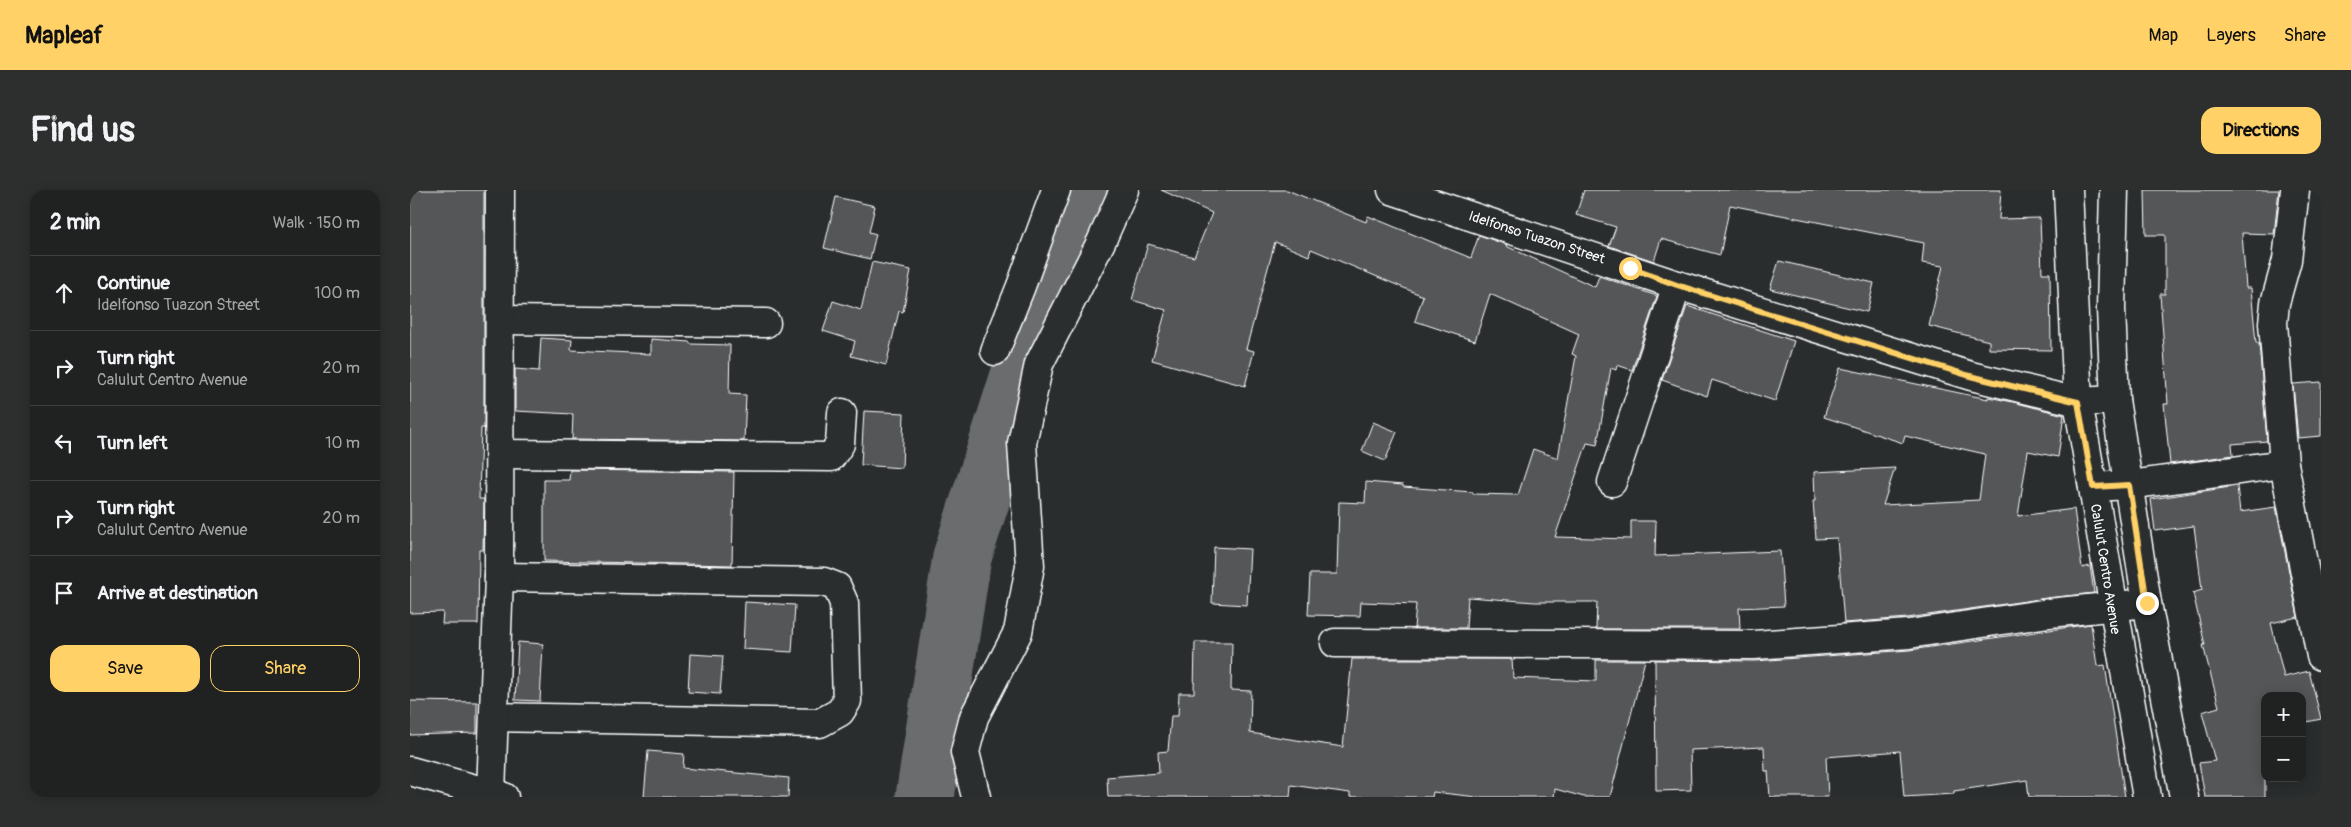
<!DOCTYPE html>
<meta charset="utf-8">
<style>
body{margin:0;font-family:Pangolin,sans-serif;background:#2d2f2f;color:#f1f3f6}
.controls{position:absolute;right:15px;bottom:15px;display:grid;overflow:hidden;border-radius:10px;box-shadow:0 2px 12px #0003}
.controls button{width:45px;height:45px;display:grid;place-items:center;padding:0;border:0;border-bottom:1px solid #3d3f40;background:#202222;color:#f1f3f6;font:25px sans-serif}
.stop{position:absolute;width:15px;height:15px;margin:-11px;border:4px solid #ffd166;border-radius:50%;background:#fff}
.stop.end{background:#ffd166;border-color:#fff;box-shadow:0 1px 5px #0008}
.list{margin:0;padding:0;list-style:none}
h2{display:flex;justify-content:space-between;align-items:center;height:65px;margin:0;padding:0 20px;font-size:21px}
h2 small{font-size:16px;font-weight:400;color:#a2a4a5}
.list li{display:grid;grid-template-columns:32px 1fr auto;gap:15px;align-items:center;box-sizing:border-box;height:75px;padding:0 20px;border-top:1px solid #3d3f40}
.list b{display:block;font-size:19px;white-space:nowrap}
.list p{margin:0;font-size:16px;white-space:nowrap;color:#a2a4a5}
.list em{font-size:16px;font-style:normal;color:#a2a4a5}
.actions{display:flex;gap:10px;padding:15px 20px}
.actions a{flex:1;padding:11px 0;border:1px solid #ffd166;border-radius:15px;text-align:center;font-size:18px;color:#ffd166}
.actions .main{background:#ffd166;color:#111}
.icon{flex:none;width:28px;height:28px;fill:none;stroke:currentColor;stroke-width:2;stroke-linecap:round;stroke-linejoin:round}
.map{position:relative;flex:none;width:1911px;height:607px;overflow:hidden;border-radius:15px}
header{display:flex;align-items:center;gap:30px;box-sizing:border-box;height:70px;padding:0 25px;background:#ffd166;color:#111}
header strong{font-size:24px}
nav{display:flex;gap:28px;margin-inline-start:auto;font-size:18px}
.intro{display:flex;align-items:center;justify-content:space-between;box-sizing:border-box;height:120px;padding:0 30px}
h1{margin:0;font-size:35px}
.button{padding:12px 22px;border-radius:15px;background:#ffd166;color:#111;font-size:18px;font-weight:700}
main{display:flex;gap:30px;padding:0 30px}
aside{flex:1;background:#202222;border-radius:15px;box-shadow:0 2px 12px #0003}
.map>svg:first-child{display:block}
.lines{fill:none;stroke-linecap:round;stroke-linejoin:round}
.river{stroke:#6a6c6d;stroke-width:59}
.building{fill:#555758;stroke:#fff}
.minor-casing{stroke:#fff;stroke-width:31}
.secondary-casing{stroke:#fff;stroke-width:31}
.minor{stroke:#2a2d2e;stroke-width:28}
.secondary{stroke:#2a2d2e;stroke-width:28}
.route{stroke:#ffd166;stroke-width:6}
.labels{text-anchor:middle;stroke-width:4;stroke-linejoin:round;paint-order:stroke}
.street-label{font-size:14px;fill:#fff;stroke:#2a2d2e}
</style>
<header>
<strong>Mapleaf</strong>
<nav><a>Map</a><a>Layers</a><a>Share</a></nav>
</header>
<div class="intro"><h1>Find us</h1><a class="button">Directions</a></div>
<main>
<aside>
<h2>2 min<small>Walk · 150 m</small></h2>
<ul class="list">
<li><svg class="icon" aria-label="ahead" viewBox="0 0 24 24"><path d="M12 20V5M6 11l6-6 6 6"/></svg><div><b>Continue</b><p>Idelfonso Tuazon Street</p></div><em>100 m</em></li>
<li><svg class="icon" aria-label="right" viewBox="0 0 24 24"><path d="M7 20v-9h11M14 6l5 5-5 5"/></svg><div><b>Turn right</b><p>Calulut Centro Avenue</p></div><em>20 m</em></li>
<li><svg class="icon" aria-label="left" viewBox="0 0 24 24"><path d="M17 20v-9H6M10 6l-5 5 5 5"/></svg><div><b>Turn left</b></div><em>10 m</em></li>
<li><svg class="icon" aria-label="right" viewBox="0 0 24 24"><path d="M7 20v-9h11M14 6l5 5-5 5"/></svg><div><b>Turn right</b><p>Calulut Centro Avenue</p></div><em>20 m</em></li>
<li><svg class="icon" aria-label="arrive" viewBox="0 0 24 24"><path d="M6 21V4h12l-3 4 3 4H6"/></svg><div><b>Arrive at destination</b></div></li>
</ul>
<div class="actions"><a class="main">Save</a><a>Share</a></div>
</aside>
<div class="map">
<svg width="1911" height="607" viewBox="0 0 1911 607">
<rect width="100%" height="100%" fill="#2a2d2e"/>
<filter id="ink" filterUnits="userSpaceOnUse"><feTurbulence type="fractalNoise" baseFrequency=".02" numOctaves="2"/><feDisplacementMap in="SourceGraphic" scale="10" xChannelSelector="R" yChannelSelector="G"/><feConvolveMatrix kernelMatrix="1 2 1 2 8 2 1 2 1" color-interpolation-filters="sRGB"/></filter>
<g filter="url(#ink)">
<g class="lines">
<!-- river -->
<polyline class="river" points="515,607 552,367 642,86 681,0"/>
</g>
<!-- building -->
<g class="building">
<polygon points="0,0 74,0 74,238 71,238 69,309 74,309 73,360 69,360 68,434 32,434 33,422 0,423"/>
<polygon points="751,0 877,0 956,32 958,26 1061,68 1069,45 1097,55 1096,56 1185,97 1189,86 1247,106 1222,180 1207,175 1206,180 1201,178 1187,255 1177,253 1145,347 1221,349 1221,331 1246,331 1245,366 1370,361 1374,416 1329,418 1330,439 1186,439 1187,412 1125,412 1058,407 1056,438 1004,438 1006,414 951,412 950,426 898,425 900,384 927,384 929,312 955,313 956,292 993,295 993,297 1063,302 1063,304 1108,305 1123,259 1148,268 1166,166 1162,164 1169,144 1080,104 1065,151 1005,131 1013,106 901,59 899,66 865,52 836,159 844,161 835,196 742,170 756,120 722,110 738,54 784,67 802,23"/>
<polygon points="1174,0 1591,0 1589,29 1630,28 1632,83 1640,83 1641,160 1579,159 1579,151 1519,136 1533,76 1512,73 1514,53 1320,15 1310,65 1251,49 1244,71 1199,56 1206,37 1166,25"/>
<polygon points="1735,0 1869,0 1864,44 1832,43 1836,98 1841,98 1846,153 1849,153 1857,251 1822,254 1823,265 1760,274 1754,214 1758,214 1750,104 1755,104 1755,45 1736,45"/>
<polygon points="426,7 465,16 459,42 466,44 460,69 414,58"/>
<polygon points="1369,71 1464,93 1457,122 1360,99"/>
<polygon points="462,72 501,80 493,122 489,121 476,175 441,166 445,151 413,141 423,111 451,120"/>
<polygon points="1277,116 1384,151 1365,211 1302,190 1297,206 1252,190"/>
<polygon points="131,148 162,150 161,160 241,164 241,149 280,152 280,154 320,155 319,204 336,205 334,251 162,249 163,224 105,221 105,179 129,181"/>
<polygon points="1430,178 1578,209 1578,207 1603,212 1654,225 1648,267 1618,261 1608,326 1664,319 1672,378 1680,376 1684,403 1637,408 1497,428 1434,433 1427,348 1406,349 1403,311 1405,311 1404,282 1485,278 1473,315 1569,310 1575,264 1495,246 1493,253 1414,227"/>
<polygon points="1911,192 1911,246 1888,248 1883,194"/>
<polygon points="454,221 494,223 492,278 451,275"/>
<polygon points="963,232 987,242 975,271 952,261"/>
<polygon points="160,280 324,282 322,375 134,371 134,290 159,290"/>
<polygon points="1827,296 1830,322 1866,317 1888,427 1861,433 1874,487 1899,481 1911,529 1892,533 1892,506 1855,506 1855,607 1795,607 1789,573 1805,571 1792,522 1809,517 1793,455 1795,455 1783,403 1792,400 1784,336 1745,341 1741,309"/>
<polygon points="804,357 840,359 837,415 802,413"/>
<polygon points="335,412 385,415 382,462 333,459"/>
<polygon points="1681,434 1687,476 1695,475 1715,607 1619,607 1617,590 1544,601 1544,604 1494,607 1490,561 1416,567 1418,607 1360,607 1358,581 1355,581 1354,557 1280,560 1281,600 1246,601 1245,470 1345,471 1500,460"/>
<polygon points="108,452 133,454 130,511 105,510"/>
<polygon points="785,452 822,452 821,500 841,501 840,543 933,557 942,469 1102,469 1103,488 1186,491 1186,470 1235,470 1200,607 1174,607 1145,599 1144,607 1067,607 1023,602 1022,607 940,607 940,603 881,595 880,607 698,607 697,587 749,583 748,562 758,561 761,526 768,526 769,503 784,503"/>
<polygon points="280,464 313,466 310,504 278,502"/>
<polygon points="0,511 67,512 67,543 0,545"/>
<polygon points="238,561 274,564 273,578 379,588 378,607 234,607"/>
</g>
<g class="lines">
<!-- minor casing -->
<g class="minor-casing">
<g id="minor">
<polyline points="982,0 1267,95 1561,186 1668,212 1705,210"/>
<polyline points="1885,0 1877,70 1865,113 1863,133 1874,274 1911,466"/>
<polyline points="91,130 356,133"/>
<polyline points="585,161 611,96 646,0"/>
<polyline points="90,264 421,267 430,254 432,223"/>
<polyline points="1202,292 1267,95"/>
<polyline points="1683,297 1719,295 1874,274"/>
<polyline points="925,453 1344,455 1499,444 1639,423 1737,413"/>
<polyline points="85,527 410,533 430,522 437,511 434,413 427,397 414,392 89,387"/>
<polyline points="0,581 94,607"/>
<polyline points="81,603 89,387 90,0"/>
<polyline points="566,607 555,562 564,527 608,442 620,376 612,253 629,174 691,52 714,0"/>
</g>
</g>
<!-- secondary casing -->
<g class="secondary-casing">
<g id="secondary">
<polyline points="1658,0 1668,212 1737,607"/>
<polyline points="1704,0 1701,119 1705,210 1737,413 1774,607"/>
</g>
</g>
<!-- minor -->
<use href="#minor" class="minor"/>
<!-- secondary -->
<use href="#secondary" class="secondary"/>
</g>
</g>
<g class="lines" filter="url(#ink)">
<!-- route -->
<polyline class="route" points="1220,78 1267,95 1560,186 1668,212 1683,297 1719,295 1737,413"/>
</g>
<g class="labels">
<!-- street labels -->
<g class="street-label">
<text transform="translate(1127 47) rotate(18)" y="5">Idelfonso Tuazon Street</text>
<text transform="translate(1696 379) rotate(81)" y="5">Calulut Centro Avenue</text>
</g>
</g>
</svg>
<div class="controls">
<button>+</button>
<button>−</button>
</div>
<div class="stop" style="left:1220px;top:78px"></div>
<div class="stop end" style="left:1737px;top:413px"></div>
</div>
</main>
